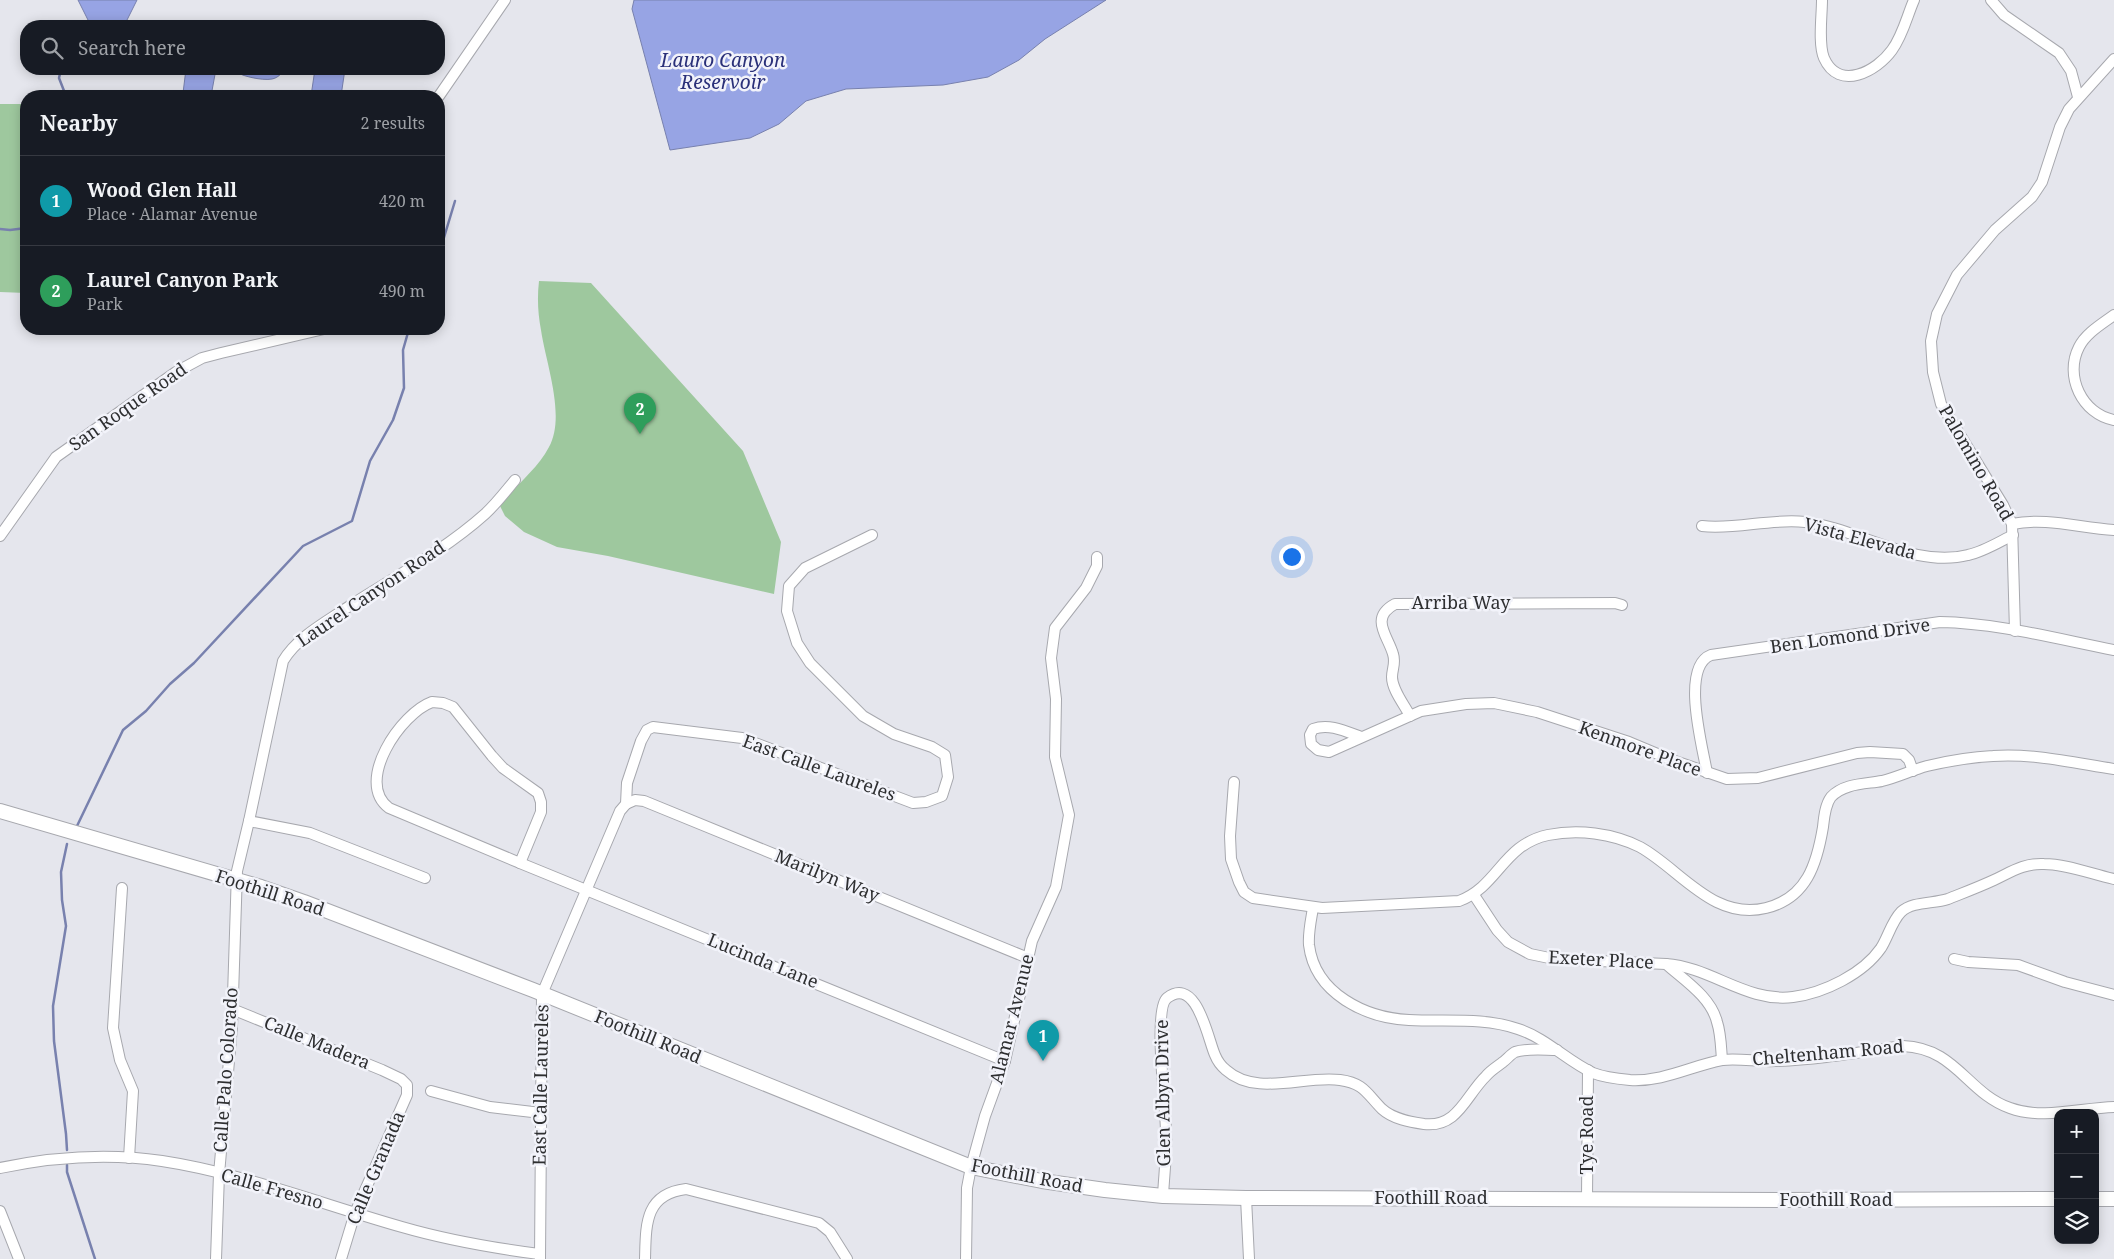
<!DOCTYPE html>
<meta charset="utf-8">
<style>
body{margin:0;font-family:"Noto Serif",serif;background:#20242c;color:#f1f3f6}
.controls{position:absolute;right:15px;bottom:15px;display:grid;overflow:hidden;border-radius:10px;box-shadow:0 2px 12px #0003}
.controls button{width:45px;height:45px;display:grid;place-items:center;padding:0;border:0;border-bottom:1px solid #363941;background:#171b24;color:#f1f3f6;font:25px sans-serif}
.you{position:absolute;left:1291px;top:556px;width:18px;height:18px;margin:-12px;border:4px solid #fff;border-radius:50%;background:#1a73e8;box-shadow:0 0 0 8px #1a73e833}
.badge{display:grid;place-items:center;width:32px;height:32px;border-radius:50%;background:#0b8043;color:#fff;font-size:16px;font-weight:700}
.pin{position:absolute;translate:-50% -41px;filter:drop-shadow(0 1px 2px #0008)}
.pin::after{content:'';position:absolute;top:26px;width:18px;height:15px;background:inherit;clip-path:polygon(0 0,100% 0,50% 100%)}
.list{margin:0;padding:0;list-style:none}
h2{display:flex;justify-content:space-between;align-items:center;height:65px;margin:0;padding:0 20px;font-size:21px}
h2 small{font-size:16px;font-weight:400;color:#9ea1a6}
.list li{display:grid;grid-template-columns:32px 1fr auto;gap:15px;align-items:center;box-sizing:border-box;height:90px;padding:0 20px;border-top:1px solid #363941}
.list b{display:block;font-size:19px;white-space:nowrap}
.list p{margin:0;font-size:16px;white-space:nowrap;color:#9ea1a6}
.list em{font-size:16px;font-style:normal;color:#9ea1a6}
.icon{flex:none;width:28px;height:28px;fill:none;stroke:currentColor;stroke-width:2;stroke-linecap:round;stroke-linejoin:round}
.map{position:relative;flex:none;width:2114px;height:1259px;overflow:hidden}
.search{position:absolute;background:#171b24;box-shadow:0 2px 12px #0003;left:20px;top:20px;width:425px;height:55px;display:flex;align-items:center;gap:12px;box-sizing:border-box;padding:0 18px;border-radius:20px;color:#9ea1a6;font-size:19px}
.panel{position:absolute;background:#171b24;box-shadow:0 2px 12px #0003;left:20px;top:90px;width:425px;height:245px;border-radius:20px}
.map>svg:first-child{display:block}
.green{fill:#9ec89e}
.water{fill:#97a4e4;stroke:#7881ae}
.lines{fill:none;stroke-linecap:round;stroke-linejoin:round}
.stream{stroke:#7881ae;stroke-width:2.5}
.minor-casing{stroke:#a7a8ae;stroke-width:12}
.secondary-casing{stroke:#a7a8ae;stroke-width:16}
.minor{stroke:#fff;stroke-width:10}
.secondary{stroke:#fff;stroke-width:14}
.labels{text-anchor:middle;stroke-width:5;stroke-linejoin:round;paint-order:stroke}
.street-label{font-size:18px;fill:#2e2f31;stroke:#f2f3fa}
.water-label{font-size:19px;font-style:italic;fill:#2a3079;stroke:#f2f3fa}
</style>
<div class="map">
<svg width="2114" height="1259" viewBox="0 0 2114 1259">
<rect width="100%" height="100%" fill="#e5e6ed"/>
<!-- green -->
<g class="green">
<polygon points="0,104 26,104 26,293 0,292"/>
<path d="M539,281l52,2 152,168 38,91 -7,52 -166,-38 -51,-9 -33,-15 -19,-16 -5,-10c15,-21 37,-36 49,-59 17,-31 -3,-83 -8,-117 -3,-16 -4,-32 -2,-49z"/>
</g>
<!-- water -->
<g class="water">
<polygon points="78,0 137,0 124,26 91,26"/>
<polygon points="634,0 1106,0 1045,39 1019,60 988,77 943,85 846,89 806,101 779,124 750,138 670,150 632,9"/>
<polygon points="186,69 216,69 211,96 183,93"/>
<path d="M232,69h53c-3,4 -7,9 -13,10 -9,2 -34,-3 -40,-10z"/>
<polygon points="315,69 345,69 341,96 311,96"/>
</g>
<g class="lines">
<!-- stream -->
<g class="stream">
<polyline points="61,69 59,78 66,96"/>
<polyline points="0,229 10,230 26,228"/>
<polyline points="439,254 455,201"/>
<polyline points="77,826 123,730 146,711 170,684 194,663 303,546 352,521 370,461 393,420 404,388 403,350 409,329"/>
<polyline points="67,1150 66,1134 54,1041 53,1006 66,926 62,900 61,872 67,844"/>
<polyline points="67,1165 67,1172 95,1259"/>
</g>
<!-- minor casing -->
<g class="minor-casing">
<g id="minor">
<path d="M1822,0c0,16 -4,44 2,58 15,34 53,13 68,-8 11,-15 15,-34 22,-50"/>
<polyline points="1991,0 2004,15 2059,53 2071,71 2078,97"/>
<polyline points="439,96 505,0"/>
<path d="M2114,315c-12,9 -28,18 -35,32 -15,29 3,67 35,73"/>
<path d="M2012,524c34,-7 68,4 102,6"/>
<path d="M1702,526c34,4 68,-8 103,-4 52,6 109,47 163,33 15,-3 31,-13 45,-20"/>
<polyline points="0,536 56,457 176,372 202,358 221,353 324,329"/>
<polyline points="2015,631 2012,524 2003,505 1941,404 1933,372 1931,341 1937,314 1957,275 1995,230 2032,197 2042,182 2060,127 2069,109 2114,59"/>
<path d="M432,702l11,1 10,4 39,49 11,12 35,25 3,9v10l-21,51 -131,-55c-35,-26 12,-95 43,-106z"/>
<path d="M1410,716c-6,-12 -18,-26 -18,-39 0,-8 4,-14 1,-23 -5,-18 -24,-36 2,-50l220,-1 7,2"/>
<path d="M1361,737c-16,-6 -32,-14 -48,-8l-3,6 1,9 7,6 11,2 92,-41 45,-7 28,-1 43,9 92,30 43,18 55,19 31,-1 99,-25 13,-1 33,2 6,6 4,11"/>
<path d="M1707,773c-4,-25 -27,-106 4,-118l229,-33c58,1 117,17 174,28"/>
<path d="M1234,782l-4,54 1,23 8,23 5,10 9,6 69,10 137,-7c40,-15 43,-56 89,-66 30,-6 64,-2 92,12 40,22 73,74 126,61 41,-10 51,-45 57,-81 1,-9 2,-22 8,-30 13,-14 35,-13 51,-16 16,-4 30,-11 45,-15 21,-5 45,-9 66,-10 40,-3 82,7 121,13"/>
<polyline points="626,804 635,800 644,801 1028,958"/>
<polyline points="249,821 310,833 425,878"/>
<polyline points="520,863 1005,1061"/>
<polyline points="122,888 113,1028 120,1060 133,1091 129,1158"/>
<path d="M1474,895l23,35 11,12 22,12 24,5 112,5c18,16 45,33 51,58 4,12 4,26 5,38"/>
<path d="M1313,908c-2,12 -5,25 -4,37 6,49 57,73 100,75 37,2 74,-3 109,9 28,9 49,32 75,44 10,4 26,6 37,7 33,2 61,-14 92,-20 18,-2 36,2 53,1 43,-1 86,-9 128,-15 53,2 64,47 107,62 33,12 70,0 104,-1"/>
<polyline points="1954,959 1968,962 2018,965 2065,982 2114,995"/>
<path d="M1666,964c45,3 81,39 127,33 31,-4 70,-23 88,-49 7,-11 11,-27 20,-36 12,-11 32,-8 47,-13 15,-6 31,-12 46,-19 17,-8 30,-17 50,-16 23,0 47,10 70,15"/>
<polyline points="232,1009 382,1070 401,1079 407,1085 407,1095 355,1213 341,1259"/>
<polyline points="431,1091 490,1107 541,1113"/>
<path d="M0,1168c53,-11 108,-15 162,-7 80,12 162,44 240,66 45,13 91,21 137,27"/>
<path d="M1163,1196c1,-21 4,-43 3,-64 0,-23 -13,-123 1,-134 30,-23 41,42 48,57 2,5 6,11 11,15 30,27 78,5 114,10 24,3 27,14 42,29 11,10 28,13 42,15 34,4 42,-29 62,-48 5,-6 12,-10 17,-14 4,-3 8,-8 12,-10 12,-4 29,-2 42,-2"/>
<polyline points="1246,1198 1249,1259"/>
<polyline points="1587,1199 1588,1070"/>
<polyline points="0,1211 19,1259"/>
<path d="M216,1259l3,-85 13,-147 5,-156 12,-50 34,-160c15,-25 45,-40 68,-56 44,-28 95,-56 134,-91 11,-10 20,-22 30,-34"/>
<polyline points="540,1259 542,994 620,811 626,804 627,783 641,741 647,730 653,727 742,738 913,803 926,802 942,796 948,777 945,755 932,747 894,734 863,716 810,663 797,643 787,611 789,586 805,568 872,535"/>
<path d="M645,1259c1,-33 -1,-65 41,-70l133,34 11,9 17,27"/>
<polyline points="966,1259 967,1188 971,1167 985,1116 1005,1061 1032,941 1056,887 1069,815 1055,757 1056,699 1051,658 1055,628 1086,588 1097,566 1097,557"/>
</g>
</g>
<!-- secondary casing -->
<g class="secondary-casing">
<g id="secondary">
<polyline points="0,811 261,887 304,902 533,990 971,1167 1042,1181 1105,1190 1163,1196 1246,1198 1778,1200 2058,1199"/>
<polyline points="2095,1199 2114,1199"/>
</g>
</g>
<!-- minor -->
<use href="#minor" class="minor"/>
<!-- secondary -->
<use href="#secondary" class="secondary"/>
</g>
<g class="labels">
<!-- street labels -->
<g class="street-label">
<text transform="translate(128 407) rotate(-35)" y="6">San Roque Road</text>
<text transform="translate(1976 463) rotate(60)" y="6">Palomino Road</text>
<text transform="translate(1860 539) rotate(15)" y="6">Vista Elevada</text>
<text transform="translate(371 594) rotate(-34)" y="6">Laurel Canyon Road</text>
<text x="1461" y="609">Arriba Way</text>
<text transform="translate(1850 636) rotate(-8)" y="6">Ben Lomond Drive</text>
<text transform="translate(1640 749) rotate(20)" y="6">Kenmore Place</text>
<text transform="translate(819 768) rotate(20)" y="6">East Calle Laureles</text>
<text transform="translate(827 876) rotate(22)" y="6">Marilyn Way</text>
<text transform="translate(270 893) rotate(18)" y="6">Foothill Road</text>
<text transform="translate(1601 960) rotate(3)" y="6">Exeter Place</text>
<text transform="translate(763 961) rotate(22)" y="6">Lucinda Lane</text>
<text transform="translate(1012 1019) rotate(-76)" y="6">Alamar Avenue</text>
<text transform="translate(648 1037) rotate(22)" y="6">Foothill Road</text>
<text transform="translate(317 1043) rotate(22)" y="6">Calle Madera</text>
<text transform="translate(1828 1053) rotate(-5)" y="6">Cheltenham Road</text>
<text transform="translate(226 1070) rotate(-86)" y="6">Calle Palo Colorado</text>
<text transform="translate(541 1085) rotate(-89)" y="6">East Calle Laureles</text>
<text transform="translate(1163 1093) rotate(-91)" y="6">Glen Albyn Drive</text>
<text transform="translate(1587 1135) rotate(-90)" y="6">Tye Road</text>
<text transform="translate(376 1168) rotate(-67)" y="6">Calle Granada</text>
<text transform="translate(1027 1176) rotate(11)" y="6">Foothill Road</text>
<text transform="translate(272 1189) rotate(16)" y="6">Calle Fresno</text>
<text x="1431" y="1204">Foothill Road</text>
<text x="1836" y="1206">Foothill Road</text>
</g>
<!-- water labels -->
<g class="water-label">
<text x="723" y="67">Lauro Canyon<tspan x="723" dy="22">Reservoir</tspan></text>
</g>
</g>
</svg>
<div class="controls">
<button>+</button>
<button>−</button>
<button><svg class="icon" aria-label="layers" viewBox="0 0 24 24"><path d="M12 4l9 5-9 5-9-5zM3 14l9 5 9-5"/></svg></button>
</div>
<div class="you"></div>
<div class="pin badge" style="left:1043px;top:1061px;background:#0f9aa8">1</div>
<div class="pin badge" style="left:640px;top:434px;background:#2e9e5b">2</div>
<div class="search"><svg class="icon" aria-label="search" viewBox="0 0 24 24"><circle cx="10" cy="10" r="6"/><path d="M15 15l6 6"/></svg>Search here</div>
<section class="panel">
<h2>Nearby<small>2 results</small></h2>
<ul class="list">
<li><span class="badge" style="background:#0f9aa8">1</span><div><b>Wood Glen Hall</b><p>Place · Alamar Avenue</p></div><em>420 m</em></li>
<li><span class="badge" style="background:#2e9e5b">2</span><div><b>Laurel Canyon Park</b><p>Park</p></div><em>490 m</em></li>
</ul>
</section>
</div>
